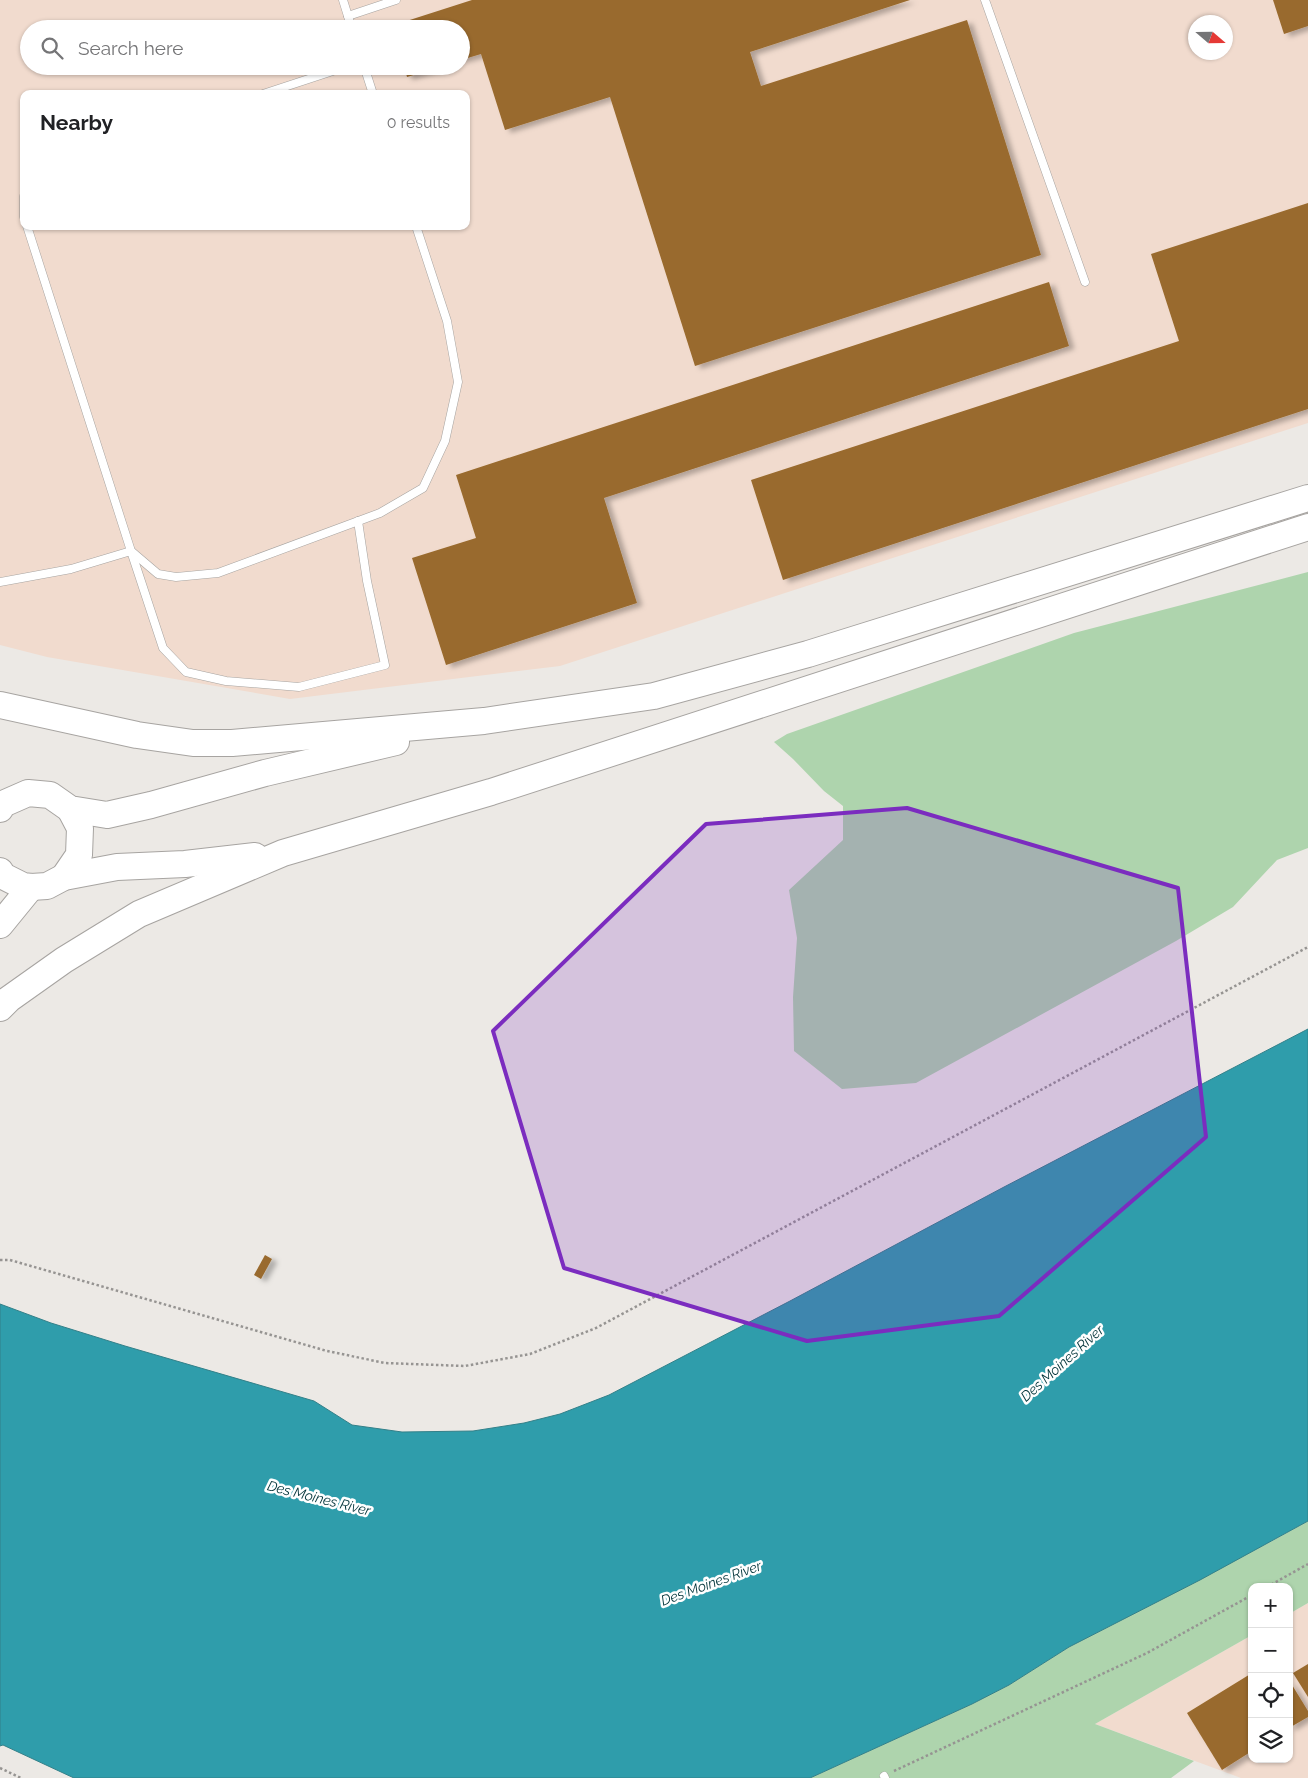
<!DOCTYPE html>
<meta charset="utf-8">
<style>
body{margin:0;font-family:Raleway,sans-serif;background:#f6f6f6;color:#202124}
.controls{position:absolute;right:15px;bottom:15px;display:grid;overflow:hidden;border-radius:10px;box-shadow:0 1px 4px #0004}
.controls button{width:45px;height:45px;display:grid;place-items:center;padding:0;border:0;border-bottom:1px solid #e0e0e0;background:#fff;color:#202124;font:25px sans-serif}
.compass{position:absolute;left:1188px;top:15px;width:45px;height:45px;border-radius:50%;background:#fff;box-shadow:0 1px 4px #0004;rotate:110deg}
.list{margin:0;padding:0;list-style:none}
h2{display:flex;justify-content:space-between;align-items:center;height:65px;margin:0;padding:0 20px;font-size:21px}
h2 small{font-size:16px;font-weight:400;color:#757577}
.icon{flex:none;width:28px;height:28px;fill:none;stroke:currentColor;stroke-width:2;stroke-linecap:round;stroke-linejoin:round}
.map{position:relative;flex:none;width:1308px;height:1778px;overflow:hidden}
.search{position:absolute;background:#fff;box-shadow:0 1px 4px #0004;left:20px;top:20px;width:450px;height:55px;display:flex;align-items:center;gap:12px;box-sizing:border-box;padding:0 18px;border-radius:28px;color:#757577;font-size:19px}
.panel{position:absolute;background:#fff;box-shadow:0 1px 4px #0004;left:20px;top:90px;width:450px;height:140px;border-radius:10px}
.map>svg:first-child{display:block}
.industrial{fill:#f1dbce;fill-rule:evenodd}
.green{fill:#aed4ad}
.water{fill:#2f9dab;stroke:#338089}
.building{fill:#996a2d;filter:url(#shadow)}
.lines{fill:none;stroke-linecap:round;stroke-linejoin:round}
.service-casing{stroke:#a7a4a1;stroke-width:9}
.trunk-casing{stroke:#a7a4a1;stroke-width:28}
.path{stroke:#969492;stroke-width:2.5;stroke-dasharray:2.5 2.5;stroke-linecap:butt}
.service{stroke:#fff;stroke-width:8}
.trunk{stroke:#fff;stroke-width:26}
.marked{fill:#7b2cbf;fill-opacity:0.2;stroke:#7b2cbf;stroke-width:4;stroke-linejoin:round}
.labels{text-anchor:middle;stroke-width:5;stroke-linejoin:round;paint-order:stroke}
.water-label{font-size:14px;font-style:italic;fill:#003339;stroke:#fff}
</style>
<div class="map">
<svg width="1308" height="1778" viewBox="0 0 1308 1778">
<defs>
<filter id="shadow"><feDropShadow dx="5.5" dy="3" stdDeviation="2.5" flood-color="#0004"/></filter>
</defs>
<rect width="100%" height="100%" fill="#ece9e5"/>
<!-- industrial -->
<g class="industrial">
<path d="M0,0h1308v423l-748,243 -270,33 -243,-42 -47,-12zM1196,22h30v30h-30zM29,29h432v37h-432zM24,94h442v132h-442z"/>
<polygon points="1308,1603 1308,1778 1241,1778 1095,1724 1252,1635 1252,1759 1289,1759 1289,1614"/>
</g>
<!-- green -->
<g class="green">
<polygon points="1308,572 1308,848 1277,860 1233,907 1176,941 916,1083 842,1089 794,1051 793,997 797,938 789,890 843,840 843,806 824,791 793,759 774,742 787,734 1074,633"/>
<polygon points="1308,1521 1308,1603 1289,1614 1289,1587 1252,1587 1252,1635 1095,1724 1194,1761 1171,1778 810,1778 972,1704 1009,1685 1069,1647 1272,1541"/>
</g>
<!-- water -->
<polygon class="water" points="1308,1029 1308,1521 1200,1580 1069,1647 1009,1685 972,1704 810,1778 74,1778 3,1745 0,1746 0,1304 51,1323 125,1346 314,1401 352,1425 402,1432 473,1431 524,1423 560,1414 609,1395 790,1301 1004,1187"/>
<!-- building -->
<g class="building">
<polygon points="472,0 910,0 750,52 761,86 967,20 1041,255 695,366 610,97 505,130 481,54 461,60 461,29 392,29 391,26"/>
<polygon points="1273,0 1308,0 1308,26 1284,34"/>
<polygon points="404,66 441,66 441,67 407,77"/>
<polygon points="1308,203 1308,409 783,580 751,480 1179,341 1151,254"/>
<polygon points="1049,282 1069,346 604,498 637,603 446,665 412,558 476,538 456,475"/>
<polygon points="265,1255 272,1259 261,1279 254,1275"/>
<polygon points="1308,1664 1308,1697 1293,1673"/>
<polygon points="1252,1673 1252,1751 1222,1770 1187,1713"/>
<polygon points="1289,1680 1308,1711 1308,1717 1289,1728"/>
</g>
<g class="lines">
<!-- service casing -->
<g class="service-casing">
<g id="service">
<polyline points="343,0 352,29"/>
<polyline points="985,0 1085,282"/>
<polyline points="348,16 396,0"/>
<polyline points="364,66 373,94"/>
<polyline points="263,94 348,66"/>
<polyline points="24,196 24,217"/>
<polyline points="27,226 131,551 158,574 176,577 218,573 380,513 423,488 445,441 458,382 447,321 416,226"/>
<polyline points="0,582 71,569 131,551 163,648 186,672 226,681 299,687 385,665 367,581 358,521"/>
<polyline points="884,1776 885,1778"/>
</g>
</g>
<!-- trunk casing -->
<g class="trunk-casing">
<g id="trunk">
<polyline points="0,705 137,735 193,743 232,743 484,721 654,696 808,654 1308,498"/>
<polyline points="0,809 3,804 28,793 50,795 70,809 107,815 151,805 265,773 396,742"/>
<polyline points="0,871 3,876 23,886 31,887 47,886 64,877 117,867 185,864 255,856"/>
<polyline points="64,877 79,855 80,828 70,809"/>
<polyline points="0,925 31,887"/>
<polyline points="0,1008 9,999 64,960 139,914 283,853 491,792 1308,527"/>
</g>
</g>
<!-- path -->
<g class="path">
<polyline points="0,1260 10,1260 327,1351 385,1363 465,1366 530,1354 596,1328 1308,947"/>
<polyline points="1267,1587 1308,1564"/>
<polyline points="0,1768 21,1778"/>
<polyline points="894,1771 1147,1653 1252,1595"/>
</g>
<!-- service -->
<use href="#service" class="service"/>
<!-- trunk -->
<use href="#trunk" class="trunk"/>
</g>
<!-- marked area -->
<path class="marked" d="M907,808l271,80 28,249 -207,179 -192,25 -243,-73 -71,-237 213,-207z"/>
<g class="labels">
<!-- water labels -->
<g class="water-label">
<text transform="translate(1062 1363) rotate(-42)" y="5">Des Moines River</text>
<text transform="translate(319 1498) rotate(14)" y="5">Des Moines River</text>
<text transform="translate(711 1583) rotate(-20)" y="5">Des Moines River</text>
</g>
</g>
</svg>
<div class="controls">
<button>+</button>
<button>−</button>
<button><svg class="icon" aria-label="locate" viewBox="0 0 24 24"><circle cx="12" cy="12" r="6"/><path d="M12 2v4M12 18v4M2 12h4M18 12h4"/></svg></button>
<button><svg class="icon" aria-label="layers" viewBox="0 0 24 24"><path d="M12 4l9 5-9 5-9-5zM3 14l9 5 9-5"/></svg></button>
</div>
<svg class="compass" viewBox="-18 -18 36 36"><path d="M0-13l5 13h-10z" fill="#e53935"/><path d="M0 13l5-13h-10z" fill="#757577"/></svg>
<div class="search"><svg class="icon" aria-label="search" viewBox="0 0 24 24"><circle cx="10" cy="10" r="6"/><path d="M15 15l6 6"/></svg>Search here</div>
<section class="panel">
<h2>Nearby<small>0 results</small></h2>
<ul class="list">
</ul>
</section>
</div>
